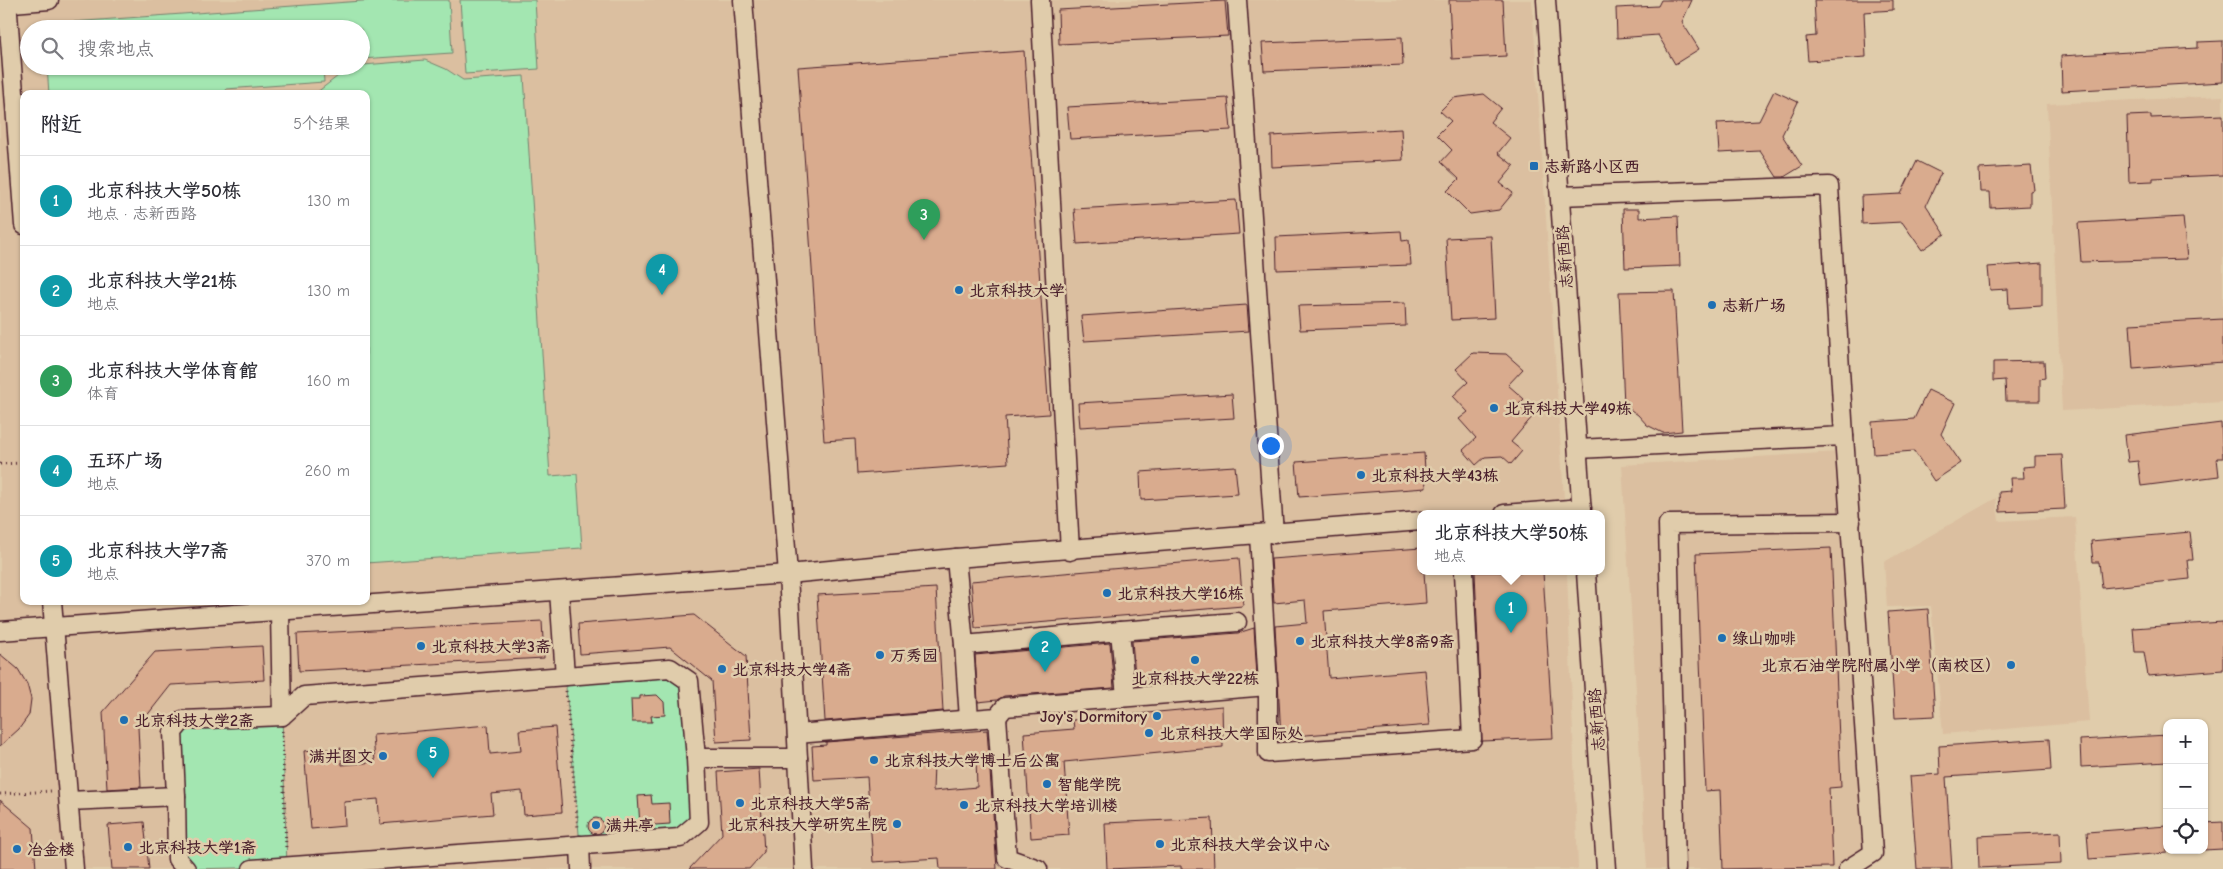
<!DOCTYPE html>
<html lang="zh">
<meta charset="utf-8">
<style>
body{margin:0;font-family:"Comic Neue","LXGW WenKai TC",sans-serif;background:#f2f2f3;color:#2b2b33}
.controls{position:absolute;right:15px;bottom:15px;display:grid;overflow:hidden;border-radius:10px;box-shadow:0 1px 4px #0004}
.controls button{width:45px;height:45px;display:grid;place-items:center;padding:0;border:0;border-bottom:1px solid #e1e1e2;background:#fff;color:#2b2b33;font:25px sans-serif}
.you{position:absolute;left:1270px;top:445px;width:18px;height:18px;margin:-12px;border:4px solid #fff;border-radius:50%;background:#1a73e8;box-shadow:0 0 0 8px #1a73e833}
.badge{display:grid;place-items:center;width:32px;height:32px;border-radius:50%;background:#1f6fb2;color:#fff;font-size:16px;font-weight:700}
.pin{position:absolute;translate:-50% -41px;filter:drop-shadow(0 1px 2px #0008)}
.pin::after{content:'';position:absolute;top:26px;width:18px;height:15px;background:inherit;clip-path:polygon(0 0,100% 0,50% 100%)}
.popup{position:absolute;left:1417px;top:510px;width:188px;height:65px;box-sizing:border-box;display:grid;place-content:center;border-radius:10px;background:#fff;filter:drop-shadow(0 1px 4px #0005);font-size:16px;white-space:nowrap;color:#7c7c81}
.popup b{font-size:19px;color:#2b2b33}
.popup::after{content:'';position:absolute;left:50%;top:100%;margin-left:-10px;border:10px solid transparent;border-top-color:#fff}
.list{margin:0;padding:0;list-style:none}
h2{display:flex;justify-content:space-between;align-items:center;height:65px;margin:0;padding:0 20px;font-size:21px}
h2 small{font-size:16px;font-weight:400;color:#7c7c81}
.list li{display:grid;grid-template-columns:32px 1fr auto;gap:15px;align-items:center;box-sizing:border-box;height:90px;padding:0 20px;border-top:1px solid #e1e1e2}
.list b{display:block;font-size:19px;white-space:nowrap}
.list p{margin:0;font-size:16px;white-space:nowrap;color:#7c7c81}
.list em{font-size:16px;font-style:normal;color:#7c7c81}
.icon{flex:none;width:28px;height:28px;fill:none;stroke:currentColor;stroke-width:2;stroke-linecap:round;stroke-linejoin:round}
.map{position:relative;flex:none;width:2223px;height:869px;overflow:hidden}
.search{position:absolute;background:#fff;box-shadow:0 1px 4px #0004;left:20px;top:20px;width:350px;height:55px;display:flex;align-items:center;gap:12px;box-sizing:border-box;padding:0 18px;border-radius:28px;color:#7c7c81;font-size:19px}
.panel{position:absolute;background:#fff;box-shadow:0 1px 4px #0004;left:20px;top:90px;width:350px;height:515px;border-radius:10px}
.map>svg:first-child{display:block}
.built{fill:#dbbfa0;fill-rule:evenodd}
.green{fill:#a3e6b1;stroke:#76826e}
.building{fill:#d9ab8e;stroke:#4a1f2b;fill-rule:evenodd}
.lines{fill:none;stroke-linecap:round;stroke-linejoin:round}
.minor-casing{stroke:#4a1f2b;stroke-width:21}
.path{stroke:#4a1f2b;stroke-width:3;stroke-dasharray:1 4;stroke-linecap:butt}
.minor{stroke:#e0ccab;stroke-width:18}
.poi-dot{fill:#1f6fb2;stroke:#e0ccab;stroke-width:2}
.labels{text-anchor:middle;stroke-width:5;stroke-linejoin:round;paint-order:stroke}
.poi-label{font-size:16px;font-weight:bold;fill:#4a1f2b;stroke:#e0ccab;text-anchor:start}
.street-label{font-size:16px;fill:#4a1f2b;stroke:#e0ccab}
</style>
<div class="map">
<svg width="2223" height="869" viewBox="0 0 2223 869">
<rect width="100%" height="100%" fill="#e0ccab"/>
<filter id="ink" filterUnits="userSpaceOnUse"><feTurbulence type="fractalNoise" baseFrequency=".02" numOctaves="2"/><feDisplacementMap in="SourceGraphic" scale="10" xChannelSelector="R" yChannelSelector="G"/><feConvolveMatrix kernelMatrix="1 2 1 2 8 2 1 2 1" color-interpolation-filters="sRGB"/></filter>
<g filter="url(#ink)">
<!-- built -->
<g class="built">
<path d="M0,0h1532l33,514h-144v58h146l11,297h-1578zM29,29h332v37h-332zM24,94h342v507h-342z"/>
<polygon points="2223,96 2223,402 2062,411 2047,104"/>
<polygon points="1838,452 1864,869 1647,869 1622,465"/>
<polygon points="1996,498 1999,521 2075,517 2089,722 1943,734 1931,606 1887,607 1884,562"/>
</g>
<!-- green -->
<g class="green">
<polygon points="376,0 449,0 452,53 361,59 361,29 44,29 44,24"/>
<polygon points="460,0 535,0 539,69 465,74"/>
<polygon points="425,60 446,69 463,80 524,76 550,476 577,474 582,548 366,563 366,94 297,94 316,93 351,66"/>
<polygon points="47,66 323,66 324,82 226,89 226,94 49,94"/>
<polygon points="670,668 689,681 699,822 680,838 580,845 565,676"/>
<polygon points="282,716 287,867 186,869 173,732 183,720"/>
</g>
<!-- building -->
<g class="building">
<polygon points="1449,0 1503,0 1506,56 1452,59"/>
<polygon points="1661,0 1692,0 1682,22 1699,49 1675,64 1658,35 1617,38 1616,8 1658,6"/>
<polygon points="1814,0 1893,0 1893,10 1864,12 1866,57 1808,61 1806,37 1816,36"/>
<polygon points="1225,1 1228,36 1059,44 1058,10"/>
<polygon points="1402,37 1403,65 1264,71 1262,43"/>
<polygon points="2223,41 2223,82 2062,91 2061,56 2198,48 2198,42"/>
<polygon points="1024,51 1049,414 1005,417 1008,463 857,474 855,439 824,441 798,67"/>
<polygon points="1774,91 1798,102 1782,135 1802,166 1784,177 1777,177 1760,151 1719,153 1717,123 1759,121"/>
<polygon points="1484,94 1501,108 1490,122 1510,138 1498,153 1514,166 1500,183 1513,193 1499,210 1470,214 1447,191 1459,179 1441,162 1452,150 1437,135 1451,121 1440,111 1453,98"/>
<polygon points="1228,98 1231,130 1070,139 1067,107"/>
<polygon points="2151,115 2151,118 2223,115 2223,175 2153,178 2153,181 2129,182 2127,116"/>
<polygon points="1401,129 1403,160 1272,167 1271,136"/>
<polygon points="1917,161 1941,173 1926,205 1945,234 1922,250 1902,222 1862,224 1861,196 1901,194"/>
<polygon points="2031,166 2034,190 2030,191 2030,206 1991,208 1990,192 1980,192 1979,169"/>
<polygon points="1236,200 1239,234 1077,244 1074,209"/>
<polygon points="1623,209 1639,209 1639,218 1678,216 1680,266 1625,268"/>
<polygon points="2183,217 2187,259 2081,262 2078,223"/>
<polygon points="1401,231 1402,241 1409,240 1411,265 1277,270 1276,237"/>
<polygon points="1491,236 1495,318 1451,320 1446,238"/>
<polygon points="2042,263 2042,306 2009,308 2008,289 1990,290 1988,267"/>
<polygon points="1674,291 1682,431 1663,433 1647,425 1638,415 1624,405 1619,292"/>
<polygon points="1405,303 1406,326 1300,330 1298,306"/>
<polygon points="1247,305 1249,331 1084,341 1081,316"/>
<polygon points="2223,319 2223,362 2133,369 2130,324"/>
<polygon points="1473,353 1506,354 1523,369 1508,385 1524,399 1519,404 1533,416 1511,442 1522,451 1511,464 1502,456 1485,457 1476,465 1463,450 1476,438 1459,419 1468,412 1453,396 1468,382 1456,369"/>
<polygon points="2044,361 2045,378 2040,379 2040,401 2006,401 2005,380 1993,381 1993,362"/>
<polygon points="1928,390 1955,403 1941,434 1961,463 1934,481 1914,451 1874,454 1872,422 1914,419"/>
<polygon points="1232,394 1234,418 1080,427 1078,403"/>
<polygon points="2221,423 2223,458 2217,458 2219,476 2141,486 2138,461 2128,462 2125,435"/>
<polygon points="1424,453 1426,488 1299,497 1296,462"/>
<polygon points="2062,455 2065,509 2000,512 1999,492 2011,491 2010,478 2024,478 2023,467 2035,466 2035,456"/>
<polygon points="1235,466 1238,494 1141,500 1140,472"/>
<polygon points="2190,532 2193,560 2188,560 2190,579 2102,588 2099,562 2093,562 2091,541"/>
<polygon points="1421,548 1421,572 1424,572 1426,603 1324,611 1329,678 1425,670 1430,725 1281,737 1275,626 1307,623 1305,600 1274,603 1271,559"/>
<polygon points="1831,548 1841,787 1829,788 1832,867 1723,869 1720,790 1705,791 1696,554"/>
<polygon points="1239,558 1243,606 975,628 971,581"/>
<polygon points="1475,572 1543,572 1553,738 1482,741"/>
<polygon points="936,588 943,711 825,721 817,595"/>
<polygon points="1928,609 1935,716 1895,718 1888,612"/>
<polygon points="694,615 746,656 751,740 716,742 712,681 670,647 580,654 578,624"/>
<polygon points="542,621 544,658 299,671 297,634"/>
<polygon points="2223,622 2223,670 2148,676 2144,652 2135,652 2133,628"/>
<polygon points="1254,628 1257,676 1136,686 1132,641 1238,633"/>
<polygon points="1110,643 1114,688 1004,696 997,700 978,702 975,655"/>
<polygon points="262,646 264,680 171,685 138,727 141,787 107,789 103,712 155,652"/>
<polygon points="0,654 18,669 27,684 31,699 29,715 19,729 0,746"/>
<polygon points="657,695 664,702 665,715 651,716 652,722 632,722 631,699 640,699 640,696"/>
<polygon points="1222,706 1223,747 1064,762 1069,835 1031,838 1024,733 1074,729 1073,720"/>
<polygon points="488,725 490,754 521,751 519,730 555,727 562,812 524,815 522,791 491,794 493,814 380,824 378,799 344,802 345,826 311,829 304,751 341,748 342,765 375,762 373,735"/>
<path d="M987,730l10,139h-57l-1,-11 -66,4 -6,-85 -53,3 -2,-34 14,-1v-3zM976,758l1,29 -44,4 1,-28z"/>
<polygon points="2167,735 2167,762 2081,767 2080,740"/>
<polygon points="2049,739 2051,770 1946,777 1952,869 1917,869 1910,776 1940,774 1939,746"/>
<polygon points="759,769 764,852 749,869 689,869 722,834 718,772"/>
<polygon points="651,795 652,804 669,803 670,824 640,826 638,796"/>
<polygon points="0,800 33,828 36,869 0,869"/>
<polygon points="1212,818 1214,869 1181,869 1181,866 1107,869 1105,823"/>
<circle cx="596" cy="826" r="8"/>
<polygon points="144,822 149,869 112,869 108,825"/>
<polygon points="2223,822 2223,849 2204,850 2204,823"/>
<polygon points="2167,826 2167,853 2089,859 2087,832"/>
<polygon points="2060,832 2061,864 1979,868 1978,836"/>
</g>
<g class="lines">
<!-- minor casing -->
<g class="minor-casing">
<g id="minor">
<polyline points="7,0 24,225"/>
<polyline points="743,0 788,574 804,869"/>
<polyline points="1040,0 1070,551"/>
<polyline points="1237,0 1274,534"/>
<polyline points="1546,0 1582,514"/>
<polyline points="0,4 49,0"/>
<polyline points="1560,196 1829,186 1844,436 1578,449"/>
<polyline points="1844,436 1873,853 1848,869"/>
<polyline points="1504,514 1582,508"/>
<polyline points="956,558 964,645"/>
<polyline points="1586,572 1606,869"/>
<polyline points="559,591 565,676"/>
<polyline points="52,601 74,869"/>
<polyline points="280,612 282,716"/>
<polyline points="0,631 788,574 956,558 1421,521"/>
<polyline points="1268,686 1268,753 1472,739 1464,572"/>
<polyline points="1126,697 1120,631 1237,622"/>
<polyline points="997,717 1007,858 1038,869"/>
<polyline points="969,719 964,645 1120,631"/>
<polyline points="797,734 997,717 1005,707 1268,686 1259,535"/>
<polyline points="176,796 177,859 186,869"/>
<polyline points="69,801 176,796 173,732 183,720 282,716 304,696 670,668 689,681 696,758 798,758"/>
<polyline points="580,845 581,869"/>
<polyline points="252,869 680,838 699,822 696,758"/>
<polyline points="1676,869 1668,524 1851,522"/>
</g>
</g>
<!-- path -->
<g class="path">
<polyline points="0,464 24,463"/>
<polyline points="566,691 578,829"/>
<polyline points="282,731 286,850"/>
<polyline points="0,794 52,791"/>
</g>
<!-- minor -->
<use href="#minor" class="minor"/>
</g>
</g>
<!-- markers -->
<g class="poi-dot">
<rect x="1529" y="161" width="10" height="10" rx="2.5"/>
<circle cx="959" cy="290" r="5"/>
<circle cx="1712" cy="305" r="5"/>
<circle cx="1494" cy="408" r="5"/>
<circle cx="1361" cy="475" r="5"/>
<circle cx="1107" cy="593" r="5"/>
<circle cx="1722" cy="638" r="5"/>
<circle cx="1300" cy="641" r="5"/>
<circle cx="421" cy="646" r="5"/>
<circle cx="880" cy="655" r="5"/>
<circle cx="1195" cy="660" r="5"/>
<circle cx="2011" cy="665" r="5"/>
<circle cx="722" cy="669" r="5"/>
<circle cx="1157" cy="716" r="5"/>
<circle cx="124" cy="720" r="5"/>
<circle cx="1149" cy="733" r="5"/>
<circle cx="383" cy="756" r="5"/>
<circle cx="874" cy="760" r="5"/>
<circle cx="1047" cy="784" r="5"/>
<circle cx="740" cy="803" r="5"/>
<circle cx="964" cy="805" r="5"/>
<circle cx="897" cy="824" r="5"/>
<circle cx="596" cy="825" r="5"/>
<circle cx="1160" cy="844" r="5"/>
<circle cx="128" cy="847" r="5"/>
<circle cx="17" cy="849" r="5"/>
</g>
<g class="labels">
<!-- poi labels -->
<g class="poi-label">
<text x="1544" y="172">志新路小区西</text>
<text x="969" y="296">北京科技大学</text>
<text x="1722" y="311">志新广场</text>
<text x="1504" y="414">北京科技大学49栋</text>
<text x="1371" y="481">北京科技大学43栋</text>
<text x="1117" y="599">北京科技大学16栋</text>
<text x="1732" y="644">绿山咖啡</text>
<text x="1310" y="647">北京科技大学8斋9斋</text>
<text x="431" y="652">北京科技大学3斋</text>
<text x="890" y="661">万秀园</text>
<text x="2001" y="671" text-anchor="end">北京石油学院附属小学（南校区）</text>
<text x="732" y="675">北京科技大学4斋</text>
<text x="1195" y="684" text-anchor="middle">北京科技大学22栋</text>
<text x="1147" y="722" text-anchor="end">Joy's Dormitory</text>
<text x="134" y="726">北京科技大学2斋</text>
<text x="1159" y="739">北京科技大学国际处</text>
<text x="373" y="762" text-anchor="end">满井图文</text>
<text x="884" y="766">北京科技大学博士后公寓</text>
<text x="1057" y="790">智能学院</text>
<text x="750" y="809">北京科技大学5斋</text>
<text x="974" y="811">北京科技大学培训楼</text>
<text x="887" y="830" text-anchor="end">北京科技大学研究生院</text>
<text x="606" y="831">满井亭</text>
<text x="1170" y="850">北京科技大学会议中心</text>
<text x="138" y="853">北京科技大学1斋</text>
<text x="27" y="855">冶金楼</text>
</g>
<!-- street labels -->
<g class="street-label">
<text transform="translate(1564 257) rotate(-94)" y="6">志新西路</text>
<text transform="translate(1596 720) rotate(-94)" y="6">志新西路</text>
</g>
</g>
</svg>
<div class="controls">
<button>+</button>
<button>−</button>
<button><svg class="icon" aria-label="locate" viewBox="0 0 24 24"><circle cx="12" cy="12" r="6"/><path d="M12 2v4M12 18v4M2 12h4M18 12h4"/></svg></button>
</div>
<div class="you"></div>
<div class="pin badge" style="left:1511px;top:633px;background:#0f9aa8">1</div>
<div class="popup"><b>北京科技大学50栋</b>地点</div>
<div class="pin badge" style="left:1045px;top:672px;background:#0f9aa8">2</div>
<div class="pin badge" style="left:924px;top:240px;background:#2e9e5b">3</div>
<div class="pin badge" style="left:662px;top:295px;background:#0f9aa8">4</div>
<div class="pin badge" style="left:433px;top:778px;background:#0f9aa8">5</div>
<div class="search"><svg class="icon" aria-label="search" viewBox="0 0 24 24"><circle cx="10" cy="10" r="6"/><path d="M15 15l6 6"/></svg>搜索地点</div>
<section class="panel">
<h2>附近<small>5个结果</small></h2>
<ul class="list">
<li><span class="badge" style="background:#0f9aa8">1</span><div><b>北京科技大学50栋</b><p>地点 · 志新西路</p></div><em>130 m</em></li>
<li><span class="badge" style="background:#0f9aa8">2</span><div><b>北京科技大学21栋</b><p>地点</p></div><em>130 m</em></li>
<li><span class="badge" style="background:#2e9e5b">3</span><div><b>北京科技大学体育館</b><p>体育</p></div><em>160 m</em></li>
<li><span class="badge" style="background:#0f9aa8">4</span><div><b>五环广场</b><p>地点</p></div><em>260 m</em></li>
<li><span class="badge" style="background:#0f9aa8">5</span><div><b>北京科技大学7斋</b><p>地点</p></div><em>370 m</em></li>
</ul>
</section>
</div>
